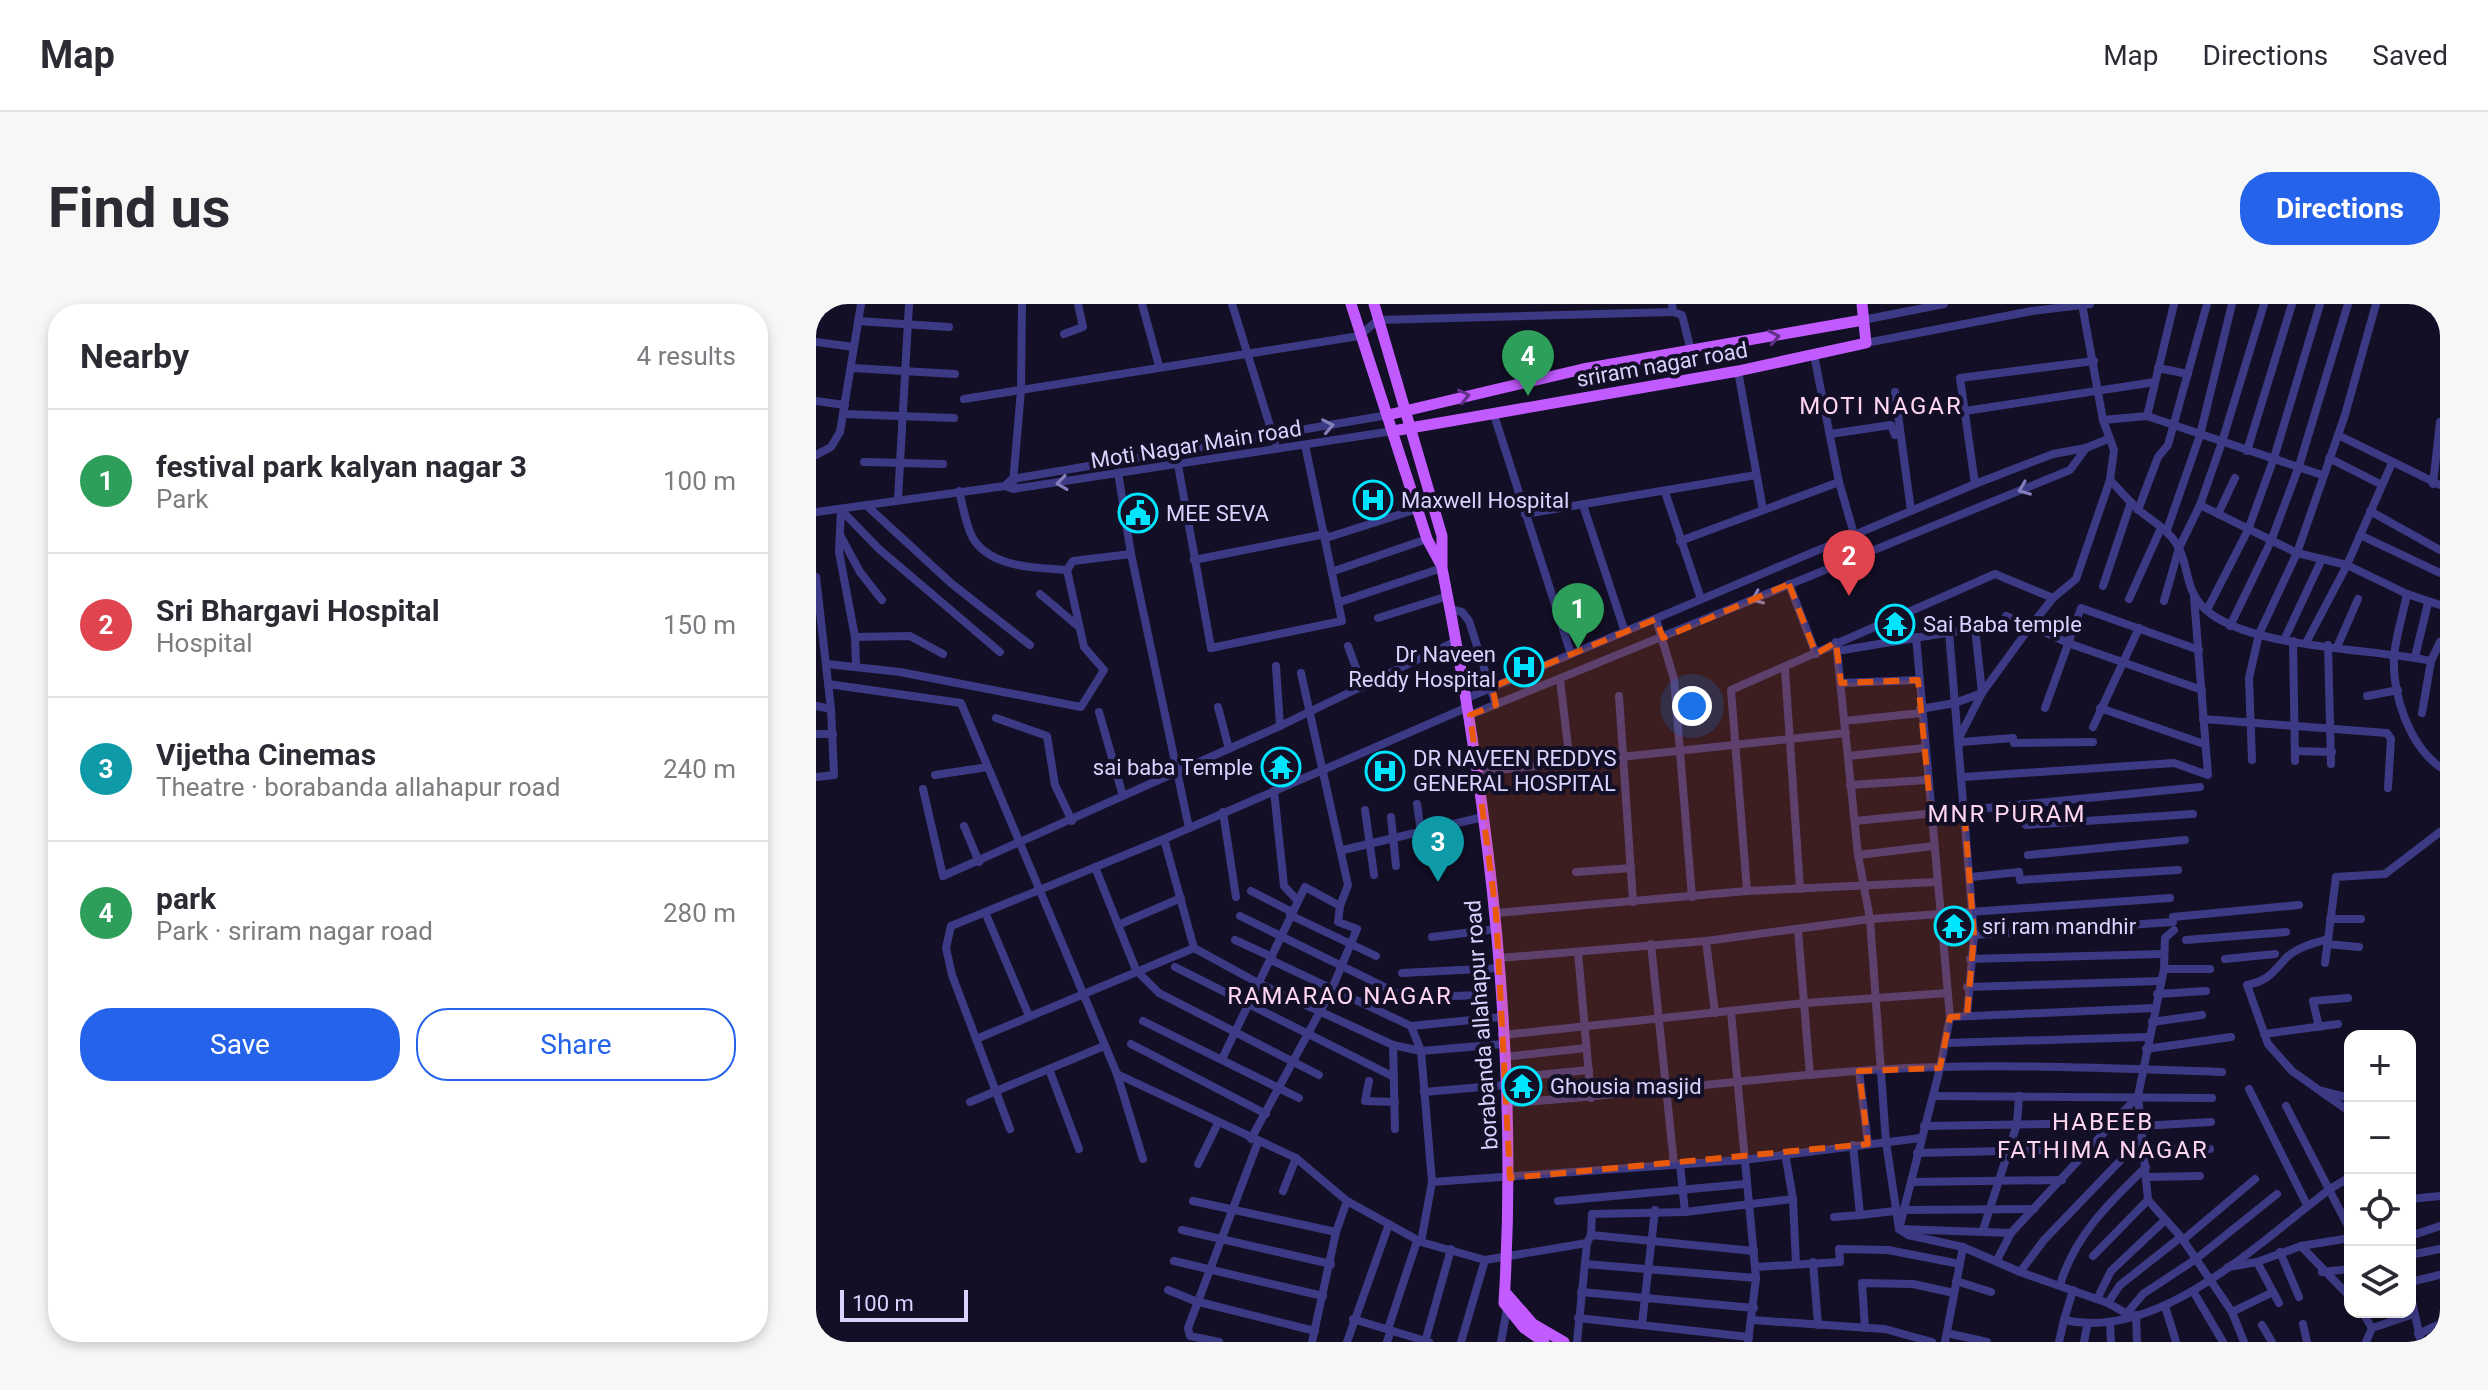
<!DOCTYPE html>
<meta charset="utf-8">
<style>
body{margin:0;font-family:Roboto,sans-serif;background:#f7f7f7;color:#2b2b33}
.controls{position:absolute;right:24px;bottom:24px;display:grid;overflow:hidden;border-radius:16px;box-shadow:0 4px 12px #0003}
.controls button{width:72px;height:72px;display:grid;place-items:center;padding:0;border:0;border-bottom:2px solid #e1e1e2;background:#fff;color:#2b2b33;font:40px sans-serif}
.scale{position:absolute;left:24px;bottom:20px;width:128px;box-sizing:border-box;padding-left:8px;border:4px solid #d9d4ff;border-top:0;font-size:22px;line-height:28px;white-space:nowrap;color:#d9d4ff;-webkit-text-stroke:6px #130f26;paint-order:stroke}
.you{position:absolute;left:876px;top:402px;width:28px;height:28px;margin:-20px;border:6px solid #fff;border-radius:50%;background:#1a73e8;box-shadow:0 0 0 12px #1a73e833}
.badge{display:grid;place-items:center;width:52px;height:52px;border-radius:50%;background:#2563eb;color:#fff;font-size:26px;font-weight:700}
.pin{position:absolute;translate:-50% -66px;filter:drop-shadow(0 2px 4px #0008)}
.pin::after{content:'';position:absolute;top:42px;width:28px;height:24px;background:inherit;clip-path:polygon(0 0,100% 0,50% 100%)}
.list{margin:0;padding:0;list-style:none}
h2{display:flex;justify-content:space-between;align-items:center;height:104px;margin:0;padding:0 32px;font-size:34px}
h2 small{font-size:26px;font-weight:400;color:#7c7c81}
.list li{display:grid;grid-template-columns:52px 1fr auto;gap:24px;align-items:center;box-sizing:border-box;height:144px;padding:0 32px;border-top:2px solid #e1e1e2}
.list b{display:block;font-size:30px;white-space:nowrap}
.list p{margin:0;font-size:26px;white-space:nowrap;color:#7c7c81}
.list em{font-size:26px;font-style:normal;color:#7c7c81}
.actions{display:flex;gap:16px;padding:24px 32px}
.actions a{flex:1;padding:18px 0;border:2px solid #2563eb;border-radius:32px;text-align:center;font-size:28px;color:#2563eb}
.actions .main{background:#2563eb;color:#fff}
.icon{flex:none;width:44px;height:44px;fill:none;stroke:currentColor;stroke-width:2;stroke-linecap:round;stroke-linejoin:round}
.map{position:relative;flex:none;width:1624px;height:1038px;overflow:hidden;border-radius:32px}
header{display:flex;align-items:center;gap:48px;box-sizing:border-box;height:112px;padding:0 40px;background:#fff;border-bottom:2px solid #e1e1e2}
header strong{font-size:38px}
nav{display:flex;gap:44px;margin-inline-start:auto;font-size:28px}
.intro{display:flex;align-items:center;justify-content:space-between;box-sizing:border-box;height:192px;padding:0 48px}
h1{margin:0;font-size:56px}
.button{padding:20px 36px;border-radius:32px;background:#2563eb;color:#fff;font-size:28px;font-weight:700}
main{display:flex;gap:48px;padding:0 48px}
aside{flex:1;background:#fff;border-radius:32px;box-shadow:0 4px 12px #0003}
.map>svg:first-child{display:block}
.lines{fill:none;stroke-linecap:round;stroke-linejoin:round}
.minor{stroke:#3d3a85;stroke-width:8}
.major{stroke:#c25bff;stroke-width:11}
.rail-casing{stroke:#00e5ff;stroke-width:6}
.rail{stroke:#130f26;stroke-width:3;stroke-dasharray:9;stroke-linecap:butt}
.oneway{stroke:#623188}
.oneway2{stroke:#837fbc}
.marked{fill:#e8590c;fill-opacity:0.2;stroke:#e8590c;stroke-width:6;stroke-dasharray:16 10;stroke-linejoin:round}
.labels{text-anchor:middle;stroke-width:8;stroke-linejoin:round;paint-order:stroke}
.street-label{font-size:22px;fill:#d9d4ff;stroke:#130f26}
.poi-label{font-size:22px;fill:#d9d4ff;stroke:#130f26;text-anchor:start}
.neighbourhood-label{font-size:24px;letter-spacing:2px;fill:#ffd6f0;stroke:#130f26}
</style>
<header>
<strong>Map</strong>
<nav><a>Map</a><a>Directions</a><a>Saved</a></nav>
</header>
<div class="intro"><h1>Find us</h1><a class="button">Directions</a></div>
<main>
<aside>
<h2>Nearby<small>4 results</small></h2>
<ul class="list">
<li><span class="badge" style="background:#2e9e5b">1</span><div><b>festival park kalyan nagar 3</b><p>Park</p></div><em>100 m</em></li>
<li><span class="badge" style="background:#e0444e">2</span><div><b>Sri Bhargavi Hospital</b><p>Hospital</p></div><em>150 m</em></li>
<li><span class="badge" style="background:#0f9aa8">3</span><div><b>Vijetha Cinemas</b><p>Theatre · borabanda allahapur road</p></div><em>240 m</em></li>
<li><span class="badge" style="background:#2e9e5b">4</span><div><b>park</b><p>Park · sriram nagar road</p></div><em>280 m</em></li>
</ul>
<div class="actions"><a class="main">Save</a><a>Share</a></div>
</aside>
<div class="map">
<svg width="1624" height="1038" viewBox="0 0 1624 1038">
<rect width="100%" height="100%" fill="#130f26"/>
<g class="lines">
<!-- minor -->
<g class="minor">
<polyline points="326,0 343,62"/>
<polyline points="416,0 459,138"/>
<polyline points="857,8 866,11 875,47"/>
<polyline points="1047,16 1128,0"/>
<polyline points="42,17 133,23"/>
<polyline points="248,30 267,23 262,0"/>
<polyline points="0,38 38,43"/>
<polyline points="1050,39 1216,7 1274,0"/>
<polyline points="998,51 1023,178 1044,251"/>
<polyline points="36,64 139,70"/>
<polyline points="1342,64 1372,70"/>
<polyline points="922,67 947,206"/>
<polyline points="1079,88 1095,207"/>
<polyline points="148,95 543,32 562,16 857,8 856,0"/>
<polyline points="0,97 29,101"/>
<polyline points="1149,107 1339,78"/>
<polyline points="28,110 138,114"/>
<polyline points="678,111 755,350"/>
<polyline points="1331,112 1358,0"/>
<polyline points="1287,116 1331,112 1506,171"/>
<polyline points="1014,130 1075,121 1079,131"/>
<polyline points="1522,131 1624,181"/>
<polyline points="1431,147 1476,0"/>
<polyline points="0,151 15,143 24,128 45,0"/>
<polyline points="1513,154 1566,181"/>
<polyline points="48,158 127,160"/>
<polyline points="362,161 395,344 526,317 489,141"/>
<polyline points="302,168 315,250 373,524"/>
<path d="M1294,176c10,10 19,22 30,31 13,11 27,18 36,32 14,21 7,45 29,66 43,40 167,39 226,52l9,-19"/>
<polyline points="197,179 205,86 206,0"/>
<polyline points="1159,180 1144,74 1278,57"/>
<polyline points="1617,180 1624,118"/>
<polyline points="189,182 197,185 577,127"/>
<path d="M143,187c4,14 7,37 15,49 19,28 63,28 93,30"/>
<polyline points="849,188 885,295"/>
<polyline points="82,195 93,0"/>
<polyline points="50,201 136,280 214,341"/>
<polyline points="767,201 809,328"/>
<polyline points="1384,201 1481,249 1531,261 1591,290 1624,301"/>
<polyline points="25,206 63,245 184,348"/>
<polyline points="25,206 23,248 39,333"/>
<polyline points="1322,206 1342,153 1352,141 1391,0"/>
<polyline points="1554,207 1624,246"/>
<polyline points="0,208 189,182 196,175 572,111"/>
<polyline points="709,210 940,171"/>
<polyline points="1402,210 1419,174"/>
<polyline points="1351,226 1384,131 1416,0"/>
<polyline points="24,231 44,268 66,296"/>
<polyline points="1544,231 1624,269"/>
<polyline points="510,234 601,205"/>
<polyline points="864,237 1023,178"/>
<polyline points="378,256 509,230"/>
<polyline points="518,267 611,235"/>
<polyline points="0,273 15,405 0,402"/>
<polyline points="973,280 1000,350"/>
<polyline points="1287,282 1315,198"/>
<polyline points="224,290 263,323"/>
<path d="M1591,290c-4,20 -11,42 -13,62 -2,38 15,89 46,111"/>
<polyline points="1313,295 1345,224"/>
<polyline points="1348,297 1363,244 1384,201 1406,138 1448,0"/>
<polyline points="524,298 626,264"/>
<polyline points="634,305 646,308 653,317 680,401"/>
<polyline points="1391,306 1432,226 1458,154 1504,0"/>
<polyline points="1190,312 1214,323"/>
<polyline points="562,314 632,292"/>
<polyline points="840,315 858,375 876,593"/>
<polyline points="1215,322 1252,339 1386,386"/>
<polyline points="1414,322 1455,237 1483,162 1532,0"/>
<polyline points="1133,328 1158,631 1151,712"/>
<polyline points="1100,333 1134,713 1124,764 1083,925 1195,929"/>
<polyline points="1468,336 1506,255"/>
<polyline points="1477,337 1479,457"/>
<polyline points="1491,337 1531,261 1576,159"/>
<polyline points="1020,338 1042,551 1054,615 1070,838 1083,925 1092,931 1147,943 1204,968 1292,999 1315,1012"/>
<polyline points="1512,341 1515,460"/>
<polyline points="532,342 547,383"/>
<polyline points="1521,343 1542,295"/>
<polyline points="1021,347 1159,324 1166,389 1139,399 1104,405"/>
<polyline points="1599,353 1612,299"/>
<polyline points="11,360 84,368 265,403 288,366 268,343 251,266 257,257 315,250"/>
<polyline points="40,361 39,333 94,332 127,350"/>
<polyline points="460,362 464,422"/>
<polyline points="969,365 984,585"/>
<polyline points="744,376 754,459"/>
<polyline points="1025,379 1102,376"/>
<polyline points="12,380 145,399 301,770 327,855"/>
<polyline points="803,392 817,598"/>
<polyline points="1551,392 1582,386"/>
<polyline points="651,394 1159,180 1237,150 1270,144 1292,135"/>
<polyline points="402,403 413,445"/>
<polyline points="1229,404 1265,304 1383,346"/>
<polyline points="1284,404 1388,440"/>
<polyline points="283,408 307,492"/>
<polyline points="1606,409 1615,357"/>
<polyline points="654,411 1254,166 1270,144"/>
<polyline points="180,414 231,432 239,481 256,517"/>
<polyline points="1387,415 1571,429 1575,435 1572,484"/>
<polyline points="1028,417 1105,409"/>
<polyline points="1277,423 1323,324"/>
<polyline points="0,430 17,430"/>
<polyline points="1144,432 1166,389 1214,323 1237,294 1260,275 1294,176 1298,146 1287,116 1266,0"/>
<polyline points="1145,438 1197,434 1198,439 1277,438"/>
<polyline points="1479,447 1516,448"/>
<polyline points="1032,452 1108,444"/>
<polyline points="1436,456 1433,374 1443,330 1481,249 1529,111 1560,0"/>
<polyline points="663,468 1030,429"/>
<polyline points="119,471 172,463"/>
<polyline points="0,473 18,471 15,405"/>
<polyline points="1147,473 1358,459 1392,471 1378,293"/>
<polyline points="1034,481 1111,476"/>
<polyline points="107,485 127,572 464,422 640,337"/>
<polyline points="458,487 468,582 481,596"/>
<polyline points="601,500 608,549"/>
<polyline points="549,506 558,571"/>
<polyline points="407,508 420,593"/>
<polyline points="575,513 580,562"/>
<polyline points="1039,517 1384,483"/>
<polyline points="1210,521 1377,510"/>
<polyline points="148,522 163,558"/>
<polyline points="348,535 378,644 444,680 577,741 605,747 687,740"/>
<polyline points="527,546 667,513"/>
<polyline points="1042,551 1118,542"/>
<polyline points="1212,551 1369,536"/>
<polyline points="279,563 320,666 343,689 503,771"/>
<polyline points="760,568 815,564"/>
<polyline points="1155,573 1203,568 1204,576 1362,566"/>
<polyline points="435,587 476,608"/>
<polyline points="931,587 915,386 1179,270 1237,294"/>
<polyline points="169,608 213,712"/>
<polyline points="680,609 931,587 1121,578"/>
<polyline points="474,611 560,652"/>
<polyline points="424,612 591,694 662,691"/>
<polyline points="1357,613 1483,601"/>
<polyline points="1514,615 1545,615"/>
<polyline points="302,621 365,594"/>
<polyline points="982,626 994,771"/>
<polyline points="1358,626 1349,634 1348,665 1322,792 1332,896 1365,933 1395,977 1416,1008 1428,1038"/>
<polyline points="1158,631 1357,618"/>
<polyline points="616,633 681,625"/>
<path d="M1512,635c-14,4 -30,8 -41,18 -14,15 -19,24 -40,28l21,59 24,27 58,41"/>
<polyline points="419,636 456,653"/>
<polyline points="1370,636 1470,628"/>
<polyline points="890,637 899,709"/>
<polyline points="835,640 858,860"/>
<polyline points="1511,640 1543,643"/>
<polyline points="762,648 775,794"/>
<polyline points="683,654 890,637 1054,615 1354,594"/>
<polyline points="1154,655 1346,650"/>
<polyline points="1409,655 1459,650"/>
<polyline points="455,656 595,722 605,747 616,878 605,938 601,937 572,1025 575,1026 571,1038"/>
<polyline points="1509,659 1520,573 1569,570 1624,528"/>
<polyline points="359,663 578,773"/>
<polyline points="1348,665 1394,665"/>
<polyline points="586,669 684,664"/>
<polyline points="1151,683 1345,677"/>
<polyline points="1341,690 1390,687"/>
<polyline points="915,708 940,974 932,1038"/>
<polyline points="1134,713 1338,704"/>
<polyline points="327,717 483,794"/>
<polyline points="1336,718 1386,711"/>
<polyline points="595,722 686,713"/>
<polyline points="1503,723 1497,697 1532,694"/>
<polyline points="1448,730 1522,720"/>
<polyline points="686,731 989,699 1132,689"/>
<polyline points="160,735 378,644"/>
<polyline points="1129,739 1332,733"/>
<polyline points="315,740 450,810"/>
<polyline points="577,741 579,825"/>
<polyline points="1330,745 1415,733"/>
<polyline points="688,753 770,744"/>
<polyline points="406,755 489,583 524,602 532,581 485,369"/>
<polyline points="233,765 263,845"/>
<polyline points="1043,767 1052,840"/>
<polyline points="301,770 480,854 531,897 605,938 669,956 771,939 775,931 938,947"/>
<polyline points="689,774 773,766"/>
<polyline points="553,777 549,797 579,798"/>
<polyline points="1433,785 1491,901"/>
<polyline points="1506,787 1534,794"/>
<polyline points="608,788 690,781"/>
<polyline points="1117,792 1396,794"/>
<polyline points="154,798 288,742"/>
<path d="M691,799c118,-7 234,-24 351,-32 121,-9 244,-3 364,1"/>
<polyline points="1470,802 1534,926"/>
<polyline points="1108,822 1298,819"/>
<polyline points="1325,822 1395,818"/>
<polyline points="194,825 136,671 130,644 135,622 348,535 652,403"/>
<polyline points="435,835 515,687 541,625 522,618 524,602"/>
<polyline points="1037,841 1044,911 1079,907"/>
<polyline points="1327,845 1394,845"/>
<polyline points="969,849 977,895 980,960"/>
<polyline points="1101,849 1273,845"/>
<polyline points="382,860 402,819"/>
<polyline points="864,860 869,908"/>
<polyline points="1331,873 1384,872"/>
<polyline points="616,878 927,856 1105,834"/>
<polyline points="1095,878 1246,876"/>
<polyline points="467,887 480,854"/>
<polyline points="1594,895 1624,892"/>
<polyline points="377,897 520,928"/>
<polyline points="742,897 929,880"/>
<polyline points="1087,906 1218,905"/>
<polyline points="1018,913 1044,911"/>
<polyline points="366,926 515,960"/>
<polyline points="1167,926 1201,820 1203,792"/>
<polyline points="775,931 776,910 869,908 977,895"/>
<polyline points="1594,932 1624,922"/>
<polyline points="1367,936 1439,875"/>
<polyline points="1485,942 1534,993"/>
<polyline points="1464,948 1483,993"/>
<polyline points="1594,951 1624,945"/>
<polyline points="1277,952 1332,896"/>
<polyline points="1181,956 1195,929 1322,792"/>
<polyline points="358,957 507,992"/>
<polyline points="997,958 1002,1021"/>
<polyline points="1441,958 1463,999"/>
<polyline points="769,960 940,974"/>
<polyline points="939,963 1024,958 1023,945 1072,946 1144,960"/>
<polyline points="1412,963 1441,958 1485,942 1534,934"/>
<polyline points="1204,968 1228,936 1326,834"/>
<polyline points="1506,968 1534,965"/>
<polyline points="1140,977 1175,988"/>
<polyline points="1594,978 1624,971"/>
<path d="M1244,981c15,-50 49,-82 86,-118"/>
<polyline points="352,986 379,997 499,1027"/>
<polyline points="1377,987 1407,1038"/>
<polyline points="765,988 938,1004"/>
<polyline points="1594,988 1605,1038"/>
<polyline points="1281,995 1295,967 1349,916"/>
<polyline points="1292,999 1304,981 1365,933"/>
<polyline points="1349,1002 1360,1038"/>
<polyline points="1312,1008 1327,990 1380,955 1461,890"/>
<polyline points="1416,1008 1457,988"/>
<polyline points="1546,1008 1556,1024"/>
<polyline points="1320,1011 1321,1038"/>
<polyline points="762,1014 933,1033"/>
<polyline points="537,1015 613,1038"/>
<polyline points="936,1016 1069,1025 1116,1038"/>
<polyline points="1248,1016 1257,986"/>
<polyline points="1294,1019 1295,1038"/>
<polyline points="826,1020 839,906"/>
<polyline points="1487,1020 1491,1038"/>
<polyline points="1446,1021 1456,1038"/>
<polyline points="1049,1024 1046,979 1097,980 1138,989"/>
<polyline points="1131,1029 1171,1038"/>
<polyline points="1602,1030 1624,1020"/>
<polyline points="403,1038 374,1032 372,1024 442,838"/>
<polyline points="496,1038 520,928 531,897"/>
<polyline points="531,1038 573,920"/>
<polyline points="609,1038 635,945"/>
<polyline points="645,1038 669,956"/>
<polyline points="685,1038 691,1005"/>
<polyline points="761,1038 771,939"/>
<polyline points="1129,1038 1147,943"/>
<path d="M1243,1038l5,-22c95,22 195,-78 266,-131l20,-12"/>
<polyline points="1268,1038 1271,1022"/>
<polyline points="1550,1038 1556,1024 1598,1010"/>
</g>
<!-- major -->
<g class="major">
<polyline points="535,0 611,235 624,259"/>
<path d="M558,0l68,232v32c48,242 77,488 62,735l20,25 20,14"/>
<polyline points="572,111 767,65 1047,16"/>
<polyline points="577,127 922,67 1050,39 1046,0"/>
<polyline points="689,988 717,1020 748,1038"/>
</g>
<!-- rail casing -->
<g class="rail-casing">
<polyline id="rail" points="0,1031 3,1038"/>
</g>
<!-- rail -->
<use href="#rail" class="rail"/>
</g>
<!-- one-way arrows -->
<defs><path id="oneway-chevron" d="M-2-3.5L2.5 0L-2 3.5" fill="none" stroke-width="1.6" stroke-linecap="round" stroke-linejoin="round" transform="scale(2)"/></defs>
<g class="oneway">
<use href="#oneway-chevron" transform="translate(958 33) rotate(-10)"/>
<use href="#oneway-chevron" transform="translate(648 92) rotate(-13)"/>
</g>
<g class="oneway2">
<use href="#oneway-chevron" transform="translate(512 122) rotate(-11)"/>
<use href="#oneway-chevron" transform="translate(246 179) rotate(172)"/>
<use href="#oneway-chevron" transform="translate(1208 185) rotate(158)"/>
<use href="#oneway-chevron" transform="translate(941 294) rotate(157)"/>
</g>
<!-- marked area -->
<path class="marked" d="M973,280l27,70 20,-12 5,41 77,-3 13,133 33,-4 10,126 -7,81 -17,1 -10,51 -81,3 9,73 -358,34 -14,-265 -26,-198 26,-10 -4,-18 164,-68 7,19z"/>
<!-- icons -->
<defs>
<g id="hospital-ring" transform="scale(2)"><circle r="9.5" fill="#130f26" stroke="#00e5ff" stroke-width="1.5"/><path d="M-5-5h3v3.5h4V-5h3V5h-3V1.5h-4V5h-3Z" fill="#00e5ff"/></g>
<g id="civic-ring" transform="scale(2)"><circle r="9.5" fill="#130f26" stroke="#00e5ff" stroke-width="1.5"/><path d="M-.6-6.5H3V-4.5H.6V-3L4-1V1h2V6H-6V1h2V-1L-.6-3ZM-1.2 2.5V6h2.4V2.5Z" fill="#00e5ff"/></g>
<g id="temple-ring" transform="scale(2)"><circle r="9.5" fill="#130f26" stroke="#00e5ff" stroke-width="1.5"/><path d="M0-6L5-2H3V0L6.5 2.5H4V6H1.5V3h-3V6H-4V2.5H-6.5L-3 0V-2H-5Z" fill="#00e5ff"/></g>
</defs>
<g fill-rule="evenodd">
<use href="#hospital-ring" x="557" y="196"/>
<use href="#civic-ring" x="322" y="209"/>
<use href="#temple-ring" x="1079" y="320"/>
<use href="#hospital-ring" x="708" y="363"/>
<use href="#temple-ring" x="465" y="463"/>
<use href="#hospital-ring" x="569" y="467"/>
<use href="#temple-ring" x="1138" y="622"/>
<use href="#temple-ring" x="706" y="782"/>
</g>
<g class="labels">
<!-- street labels -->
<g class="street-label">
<text transform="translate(846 60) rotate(-10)" y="8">sriram nagar road</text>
<text transform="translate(380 140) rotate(-9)" y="8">Moti Nagar Main road</text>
<text transform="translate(665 721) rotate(-94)" y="8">borabanda allahapur road</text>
</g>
<!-- poi labels -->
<g class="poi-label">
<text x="585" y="204">Maxwell Hospital</text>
<text x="350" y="217">MEE SEVA</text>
<text x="1107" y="328">Sai Baba temple</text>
<text x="680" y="358" text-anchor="end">Dr Naveen<tspan x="680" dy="25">Reddy Hospital</tspan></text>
<text x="597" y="462">DR NAVEEN REDDYS<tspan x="597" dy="25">GENERAL HOSPITAL</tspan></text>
<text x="437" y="471" text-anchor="end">sai baba Temple</text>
<text x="1166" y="630">sri ram mandhir</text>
<text x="734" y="790">Ghousia masjid</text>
</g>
<!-- neighbourhood labels -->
<g class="neighbourhood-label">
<text x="1065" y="110">MOTI NAGAR</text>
<text x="1191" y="518">MNR PURAM</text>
<text x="524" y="700">RAMARAO NAGAR</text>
<text x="1287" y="826">HABEEB<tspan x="1287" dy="28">FATHIMA NAGAR</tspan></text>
</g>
</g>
</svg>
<div class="controls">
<button>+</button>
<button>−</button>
<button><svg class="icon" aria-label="locate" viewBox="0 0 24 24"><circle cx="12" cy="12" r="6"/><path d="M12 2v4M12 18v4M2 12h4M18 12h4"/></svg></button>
<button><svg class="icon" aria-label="layers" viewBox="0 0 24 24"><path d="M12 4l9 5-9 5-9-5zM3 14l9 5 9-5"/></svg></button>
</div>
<div class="scale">100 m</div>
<div class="you"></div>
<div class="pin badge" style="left:762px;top:345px;background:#2e9e5b">1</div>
<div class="pin badge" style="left:1033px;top:292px;background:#e0444e">2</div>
<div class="pin badge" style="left:622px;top:578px;background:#0f9aa8">3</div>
<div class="pin badge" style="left:712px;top:92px;background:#2e9e5b">4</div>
</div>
</main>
